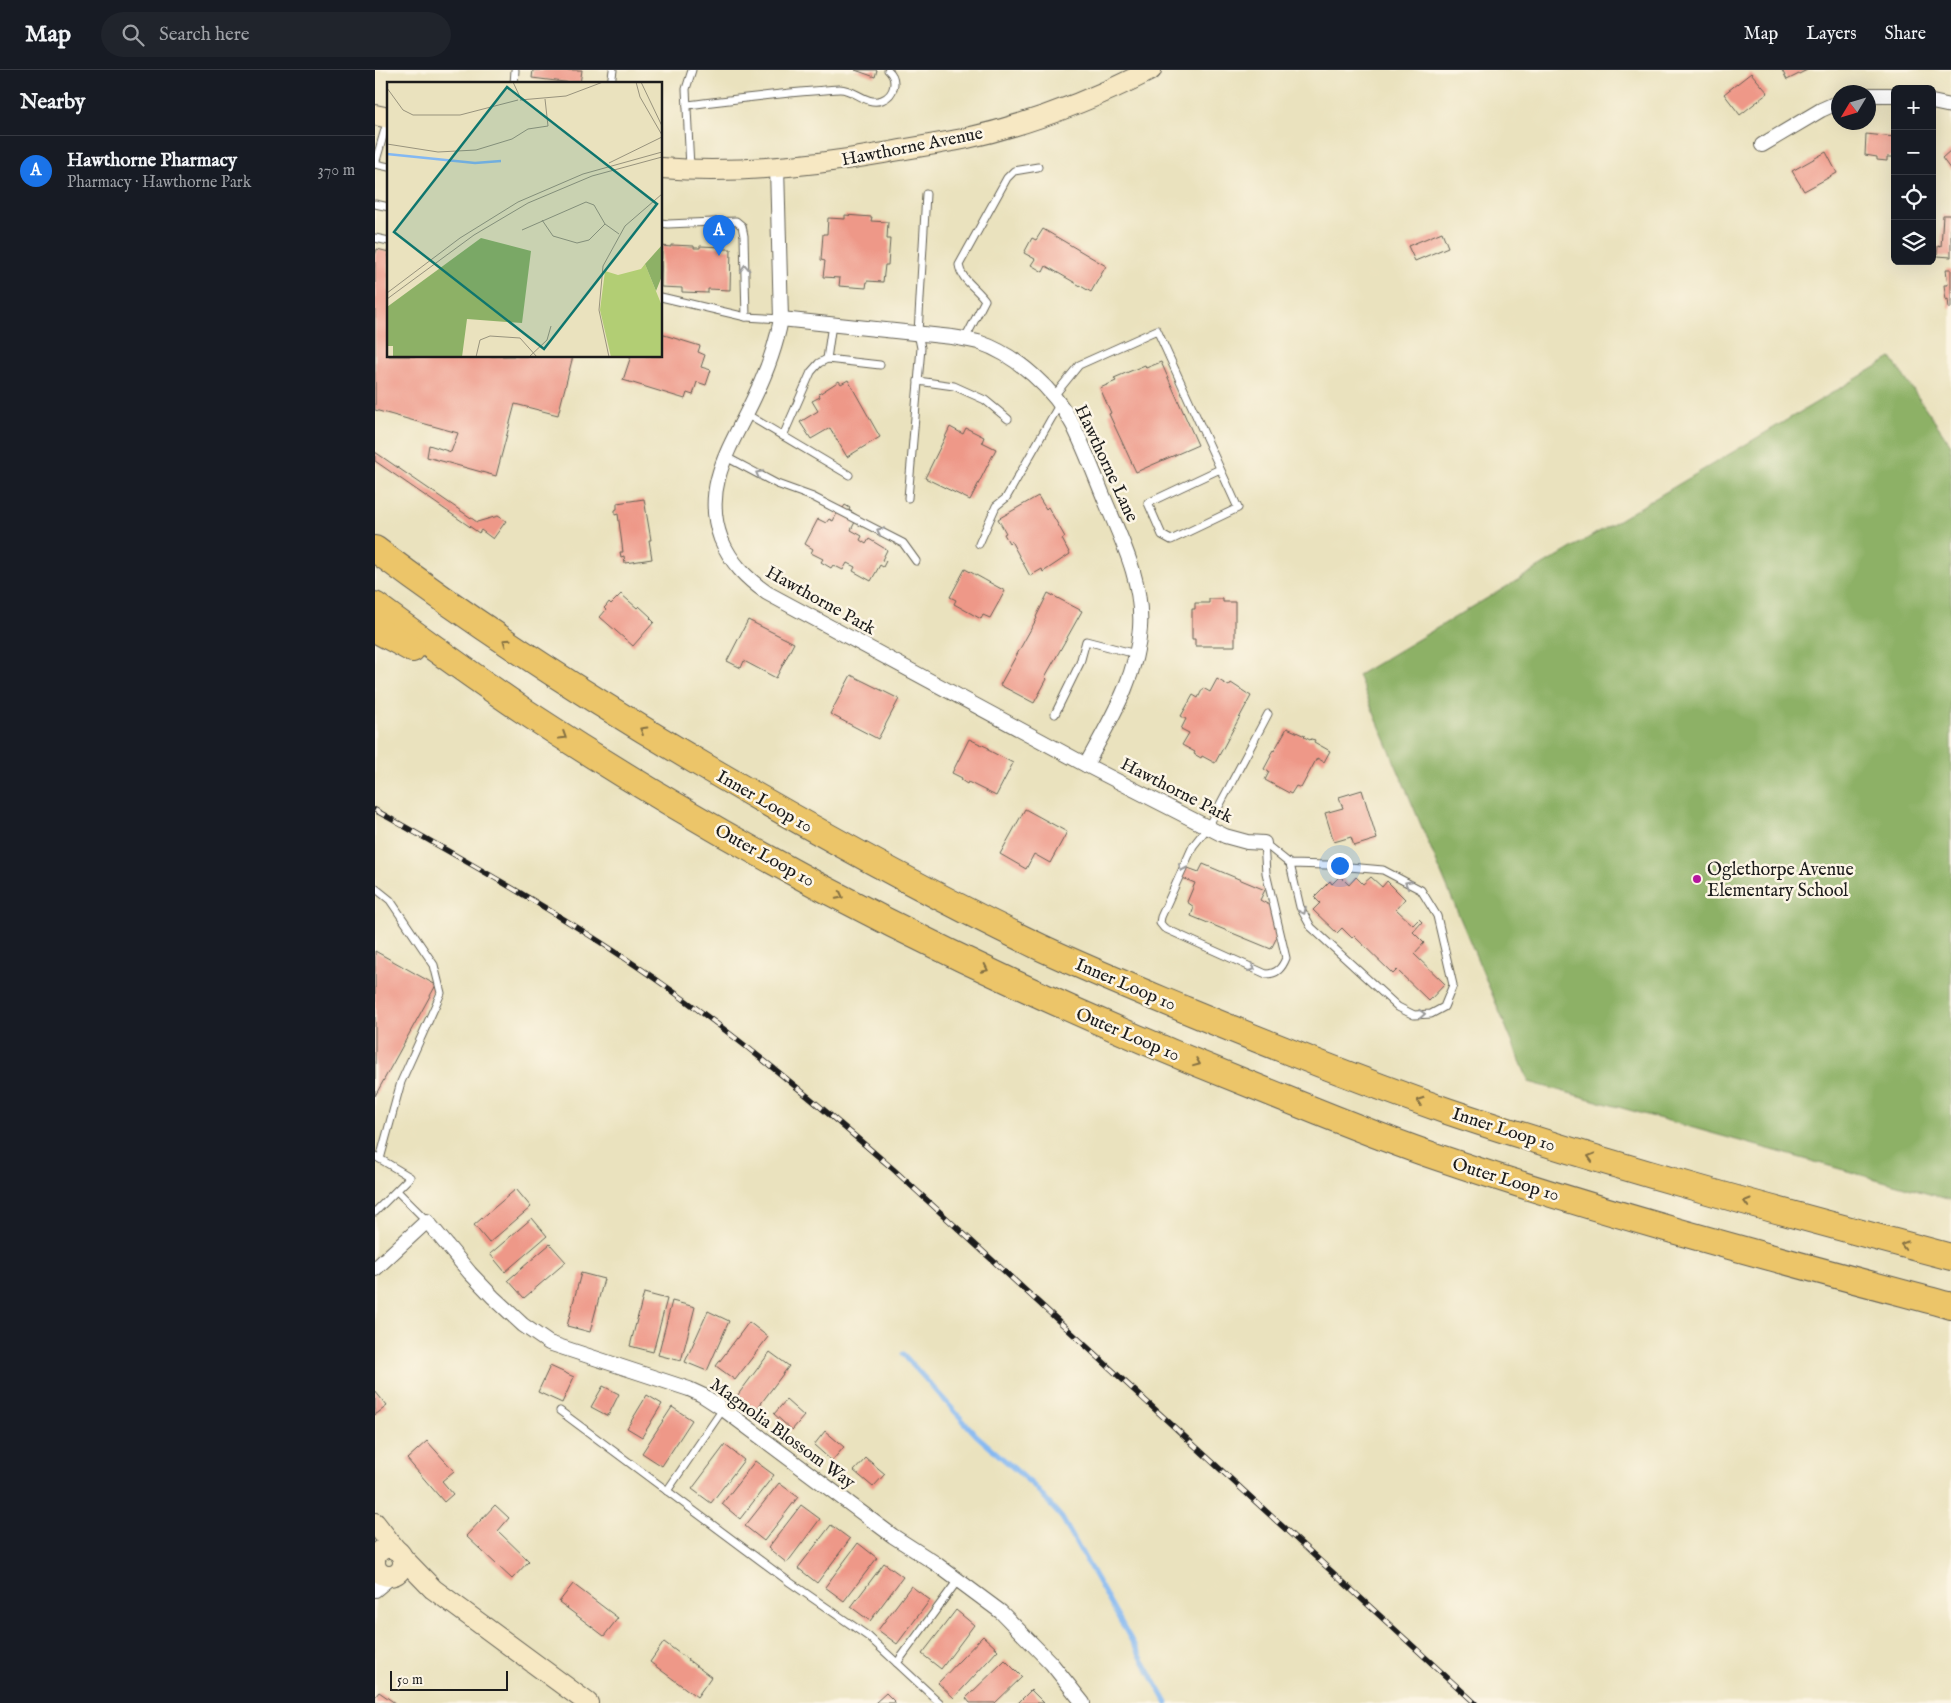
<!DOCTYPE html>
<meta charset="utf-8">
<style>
body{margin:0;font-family:"IM FELL English",serif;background:#20242c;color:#f1f3f6}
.controls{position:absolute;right:15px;top:15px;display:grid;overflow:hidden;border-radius:8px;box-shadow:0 5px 20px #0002}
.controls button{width:45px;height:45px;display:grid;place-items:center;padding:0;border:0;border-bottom:1px solid #363941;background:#171b24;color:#f1f3f6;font:25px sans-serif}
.compass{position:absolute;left:1456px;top:15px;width:45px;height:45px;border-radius:50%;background:#171b24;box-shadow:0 5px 20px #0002;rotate:232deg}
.scale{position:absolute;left:15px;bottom:12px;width:118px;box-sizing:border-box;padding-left:5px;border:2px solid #1c1c1c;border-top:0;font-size:14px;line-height:18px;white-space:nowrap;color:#1c1c1c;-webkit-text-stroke:4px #fcf5e5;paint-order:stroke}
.you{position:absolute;left:964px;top:795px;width:18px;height:18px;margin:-12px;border:4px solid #fff;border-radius:50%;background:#1a73e8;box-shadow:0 0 0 8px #1a73e833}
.badge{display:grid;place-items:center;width:32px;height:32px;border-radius:50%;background:#1a73e8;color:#fff;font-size:16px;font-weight:700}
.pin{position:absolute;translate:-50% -41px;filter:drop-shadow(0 1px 2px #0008)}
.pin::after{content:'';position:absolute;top:26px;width:18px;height:15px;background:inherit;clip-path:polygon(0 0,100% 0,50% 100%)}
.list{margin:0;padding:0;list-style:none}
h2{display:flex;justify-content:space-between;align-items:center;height:65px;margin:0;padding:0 20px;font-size:21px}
h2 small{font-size:16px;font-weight:400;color:#9ea1a6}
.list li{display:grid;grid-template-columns:32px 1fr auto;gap:15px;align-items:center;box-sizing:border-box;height:70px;padding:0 20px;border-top:1px solid #363941}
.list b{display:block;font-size:19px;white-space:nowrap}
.list p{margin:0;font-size:16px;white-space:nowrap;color:#9ea1a6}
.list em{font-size:16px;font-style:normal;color:#9ea1a6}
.icon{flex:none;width:28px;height:28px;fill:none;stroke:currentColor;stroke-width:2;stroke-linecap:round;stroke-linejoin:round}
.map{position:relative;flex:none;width:1576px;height:1633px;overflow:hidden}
header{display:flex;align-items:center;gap:30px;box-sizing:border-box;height:70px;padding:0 25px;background:#171b24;border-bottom:1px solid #363941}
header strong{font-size:24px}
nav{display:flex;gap:28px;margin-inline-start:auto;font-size:18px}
.search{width:350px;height:45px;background:#20242c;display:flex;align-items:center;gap:12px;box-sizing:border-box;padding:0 18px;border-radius:28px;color:#9ea1a6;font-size:19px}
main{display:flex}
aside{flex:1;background:#171b24}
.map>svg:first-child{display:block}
.forest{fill:#8db166;stroke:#546641}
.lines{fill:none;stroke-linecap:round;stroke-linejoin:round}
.stream{stroke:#83b8f2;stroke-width:5}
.building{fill:#ee9888}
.lane-casing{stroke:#646155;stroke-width:9}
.street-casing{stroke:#646155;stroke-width:16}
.secondary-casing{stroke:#646155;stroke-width:22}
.highway-casing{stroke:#646155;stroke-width:28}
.lane{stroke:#fff;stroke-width:7}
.street{stroke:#fff;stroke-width:14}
.secondary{stroke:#f7e8c3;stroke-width:20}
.highway{stroke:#ecc569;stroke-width:26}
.rail-casing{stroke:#1c1c1c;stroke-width:5.5}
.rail{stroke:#fcf5e5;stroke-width:4;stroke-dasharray:11;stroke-linecap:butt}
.oneway{stroke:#999}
.oneway2{stroke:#847042}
.poi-dot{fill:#b5179e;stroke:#fcf5e5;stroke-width:2}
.labels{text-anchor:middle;stroke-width:5;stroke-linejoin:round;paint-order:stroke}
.street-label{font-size:18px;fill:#1c1c1c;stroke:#fcf5e5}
.poi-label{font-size:18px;fill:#1c1c1c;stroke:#fcf5e5;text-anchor:start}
.inset-river{fill:none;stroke:#83b8f2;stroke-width:2.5}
.inset-road{fill:none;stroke:#98937d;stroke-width:1}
.view{fill:#0f766e;fill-opacity:0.15;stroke:#0f766e;stroke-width:2.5}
.inset-edge{fill:none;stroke:#1c1c1c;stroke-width:2.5}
</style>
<header>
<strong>Map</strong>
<div class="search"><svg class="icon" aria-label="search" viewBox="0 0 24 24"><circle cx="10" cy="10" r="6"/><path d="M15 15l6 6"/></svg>Search here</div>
<nav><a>Map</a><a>Layers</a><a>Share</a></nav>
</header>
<main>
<aside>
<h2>Nearby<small></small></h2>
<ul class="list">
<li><span class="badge">A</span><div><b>Hawthorne Pharmacy</b><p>Pharmacy · Hawthorne Park</p></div><em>370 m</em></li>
</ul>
</aside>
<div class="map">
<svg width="1576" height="1633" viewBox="0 0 1576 1633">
<rect width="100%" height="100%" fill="#fcf5e5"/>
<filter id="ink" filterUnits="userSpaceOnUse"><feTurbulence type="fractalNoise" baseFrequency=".02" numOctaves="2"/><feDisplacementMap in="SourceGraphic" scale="10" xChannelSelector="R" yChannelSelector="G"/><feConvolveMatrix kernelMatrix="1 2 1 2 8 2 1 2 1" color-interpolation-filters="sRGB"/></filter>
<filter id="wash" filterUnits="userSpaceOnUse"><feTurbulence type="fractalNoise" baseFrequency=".0096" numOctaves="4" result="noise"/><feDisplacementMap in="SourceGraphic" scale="20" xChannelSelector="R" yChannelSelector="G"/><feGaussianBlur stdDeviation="1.12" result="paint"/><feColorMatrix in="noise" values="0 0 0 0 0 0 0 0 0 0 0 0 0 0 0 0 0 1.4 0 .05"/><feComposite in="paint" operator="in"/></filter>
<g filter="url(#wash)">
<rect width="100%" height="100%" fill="#eae2be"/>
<!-- forest -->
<polygon class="forest" points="1516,288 1576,375 1576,1130 1154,1012 983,605"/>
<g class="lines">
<!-- stream -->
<polyline class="stream" points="528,1284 601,1365 658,1415 687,1448 792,1633"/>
</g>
<g id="blocks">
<!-- building -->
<g class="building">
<polygon points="158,0 207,0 205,14 157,8"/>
<polygon points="480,0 502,0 500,7"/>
<polygon points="1407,0 1432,0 1412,10"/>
<polygon points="1376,3 1393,23 1365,45 1349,24"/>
<polygon points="1491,64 1520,67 1520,87 1512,87 1512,91 1502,90 1502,87 1490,85"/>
<polygon points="1576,80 1576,100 1567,88"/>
<polygon points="1451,82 1462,103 1429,121 1417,101"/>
<polygon points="470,145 497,147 496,151 513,152 512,169 515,169 513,195 510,195 508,212 492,211 491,218 464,216 465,208 448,207 450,191 446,190 448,164 452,164 453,148 470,149"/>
<polygon points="1568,145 1576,145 1576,187 1562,186 1563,176 1566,177"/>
<polygon points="668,159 731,196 716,222 671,196 668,202 656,195 660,189 649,183 657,168 661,170"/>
<polygon points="1067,162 1073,177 1040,191 1033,176"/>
<polygon points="296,175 319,176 319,178 325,178 325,176 347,177 347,179 356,179 355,220 333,219 333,223 307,222 307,218 286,217 287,176 296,177"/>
<polygon points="2,179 14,182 14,286 198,286 183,345 140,334 121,406 52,387 54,375 76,382 83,363 0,340 0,186"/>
<polygon points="1571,199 1576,199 1576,238 1574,238 1573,229 1571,230 1569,215 1573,215"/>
<polygon points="286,264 325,276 323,282 330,285 326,297 336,300 331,315 322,312 318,325 312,323 310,329 248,310 256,286 286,286"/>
<polygon points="786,292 823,375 761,402 734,344 736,343 725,318 741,311 739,308 770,295 771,298"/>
<polygon points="473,310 505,367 472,387 455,358 436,369 425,352 443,341 437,331 445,327 444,324 464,311 466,314"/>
<polygon points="575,357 588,364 591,358 609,367 607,372 621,379 595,430 550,408"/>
<polygon points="0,382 102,452 123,446 131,451 118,469 106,460 104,463 0,391"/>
<polygon points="663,426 671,439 673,437 690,467 687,469 695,484 668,502 667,499 655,506 636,471 634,473 629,464 631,463 623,449"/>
<polygon points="269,429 276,470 274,470 277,489 250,493 249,486 246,487 245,482 248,482 243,444 240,445 240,440 242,439 242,433"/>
<polygon points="470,435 475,438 474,440 483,446 476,460 487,466 485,470 491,474 494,469 512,480 507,490 511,491 508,497 505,495 496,511 478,501 480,497 472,493 468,500 458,495 456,498 446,492 448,489 436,483 438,479 430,474 443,449 451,453 454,449 458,451 465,437 468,438"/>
<polygon points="590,499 630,521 615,548 608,545 606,549 579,534 581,530 575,527"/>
<polygon points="673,523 707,541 670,607 672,609 659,633 625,615 662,548 661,547"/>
<polygon points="246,524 262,538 264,536 276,547 275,548 279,552 258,576 225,547 231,540 229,538 231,536 234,532 236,534"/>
<polygon points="834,529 848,529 848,532 860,532 860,576 820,576 820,569 817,569 817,539 820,539 820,533 834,533"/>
<polygon points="373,550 419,573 401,608 369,591 366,598 352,591"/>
<polygon points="476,605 524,629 503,669 455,644"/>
<polygon points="842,609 854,616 856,613 876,626 840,693 827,686 826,688 819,684 820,682 807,675 814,663 806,659 811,649 806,646 818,625 823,628 828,618 835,622"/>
<polygon points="912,658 930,666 929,667 935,670 936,669 940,670 939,672 955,681 949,692 942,688 926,718 921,716 916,724 890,710 894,702 889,699 896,686 895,685 898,680 899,681"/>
<polygon points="594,669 614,678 613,680 638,693 621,726 593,712 592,714 586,710 587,708 577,703"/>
<polygon points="987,720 1002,769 979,776 976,767 959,772 950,743 968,738 964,727"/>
<polygon points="650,739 692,762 675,793 659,784 651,799 625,784"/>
<polygon points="828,794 890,820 885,830 896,836 903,865 896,879 816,846 819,837 812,832 820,813 805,807 810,797 824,802"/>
<polygon points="965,806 974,815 981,807 988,814 996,807 1007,817 1012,811 1030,829 1021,839 1038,855 1044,849 1047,852 1038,862 1049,873 1039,884 1070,914 1054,931 1022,900 1018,904 979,866 977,868 967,858 962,863 938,840 945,833 939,827 955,811 957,814"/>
<polygon points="0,881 61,915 0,1026"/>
<polygon points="141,1119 156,1137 114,1173 99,1155"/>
<polygon points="157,1148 172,1166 130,1202 115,1184"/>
<polygon points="175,1174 191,1192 149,1228 133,1210"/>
<polygon points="206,1203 229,1209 215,1262 192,1256"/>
<polygon points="269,1223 292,1229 278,1282 255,1276"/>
<polygon points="297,1231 320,1237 306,1291 283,1285"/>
<polygon points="333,1241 354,1251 332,1301 310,1292"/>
<polygon points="374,1252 393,1267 360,1310 341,1296"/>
<polygon points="395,1282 414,1296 381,1340 362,1326"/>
<polygon points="175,1296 199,1307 187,1333 163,1322"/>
<polygon points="228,1316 244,1324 233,1346 216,1337"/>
<polygon points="0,1321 12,1336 0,1345"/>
<polygon points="272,1325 287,1334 267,1367 252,1358"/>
<polygon points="411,1330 429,1346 417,1360 399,1344"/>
<polygon points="297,1337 317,1350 287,1396 267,1383"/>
<polygon points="450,1361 469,1377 457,1391 439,1375"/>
<polygon points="52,1371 79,1401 67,1411 78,1424 69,1432 32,1389"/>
<polygon points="350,1375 369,1390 336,1433 317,1419"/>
<polygon points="491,1388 510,1404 498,1417 479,1401"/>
<polygon points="380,1391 399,1405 365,1449 347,1434"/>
<polygon points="404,1413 423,1427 389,1471 370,1456"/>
<polygon points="120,1435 134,1448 123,1461 154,1491 137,1509 91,1466"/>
<polygon points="426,1435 445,1449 412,1493 393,1478"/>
<polygon points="456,1455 475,1469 442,1513 423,1498"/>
<polygon points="483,1473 502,1488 469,1531 450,1517"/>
<polygon points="509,1493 528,1507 495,1551 476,1537"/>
<polygon points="198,1514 243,1548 229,1566 184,1532"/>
<polygon points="536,1516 555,1530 522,1574 503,1560"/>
<polygon points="581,1540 599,1555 566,1599 547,1584"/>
<polygon points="608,1566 623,1580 579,1628 563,1613"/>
<polygon points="289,1572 336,1607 322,1627 275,1592"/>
<polygon points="630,1590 647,1607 620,1633 595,1633 591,1628"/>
<polygon points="656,1620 669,1633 643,1633"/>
<polygon points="4,1622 20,1633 0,1633 0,1627"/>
<polygon points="511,1623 521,1633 500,1633"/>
</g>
</g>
</g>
<g filter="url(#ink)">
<use href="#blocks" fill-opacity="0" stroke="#646155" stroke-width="1"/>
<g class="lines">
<!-- lane casing -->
<g class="lane-casing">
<g id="lane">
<polyline points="139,14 140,0"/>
<polyline points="236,14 238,0"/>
<path d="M312,35c50,-6 101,-13 152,-16 15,-1 27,17 43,11 13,-5 16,-21 6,-30"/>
<polyline points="0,94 13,49"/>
<polyline points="0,94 14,97"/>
<polyline points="315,97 311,19 317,0"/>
<polyline points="0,134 14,137"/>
<polyline points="286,153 293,154 361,151 367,156 369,166 371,247"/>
<polyline points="0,168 14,171"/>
<polyline points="286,227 371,247 406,249"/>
<path d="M590,269l20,-39c-8,-12 -24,-20 -26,-35l48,-87 7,-7 24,-4"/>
<polyline points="452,289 457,254"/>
<polyline points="543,311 579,316 610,330 633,349"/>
<polyline points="678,327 704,295 782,260 863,438 796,470 787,465 773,433 845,399"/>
<polyline points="371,344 474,405"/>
<polyline points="408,366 436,302 444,293 452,289 505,295"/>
<polyline points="351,387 402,414 438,427 528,473 541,491"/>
<polyline points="533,428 546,278 543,263 551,124"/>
<polyline points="604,474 621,436 631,428 684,335"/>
<polyline points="680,644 705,593 711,571 761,584"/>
<polyline points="889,773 915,794 925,837 936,857 1023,937 1039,945 1056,944 1069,937 1078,915 1062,846 1046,820 1008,800 952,795 915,794"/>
<path d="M889,773l2,30 20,85c-4,10 -9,16 -20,16l-102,-46 -4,-5 1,-6 32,-71 15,-19 60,-113"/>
<polyline points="0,818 15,830 59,895 66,923 26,1012 5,1089"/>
<polyline points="0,1086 35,1107 0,1142"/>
<polyline points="22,1121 52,1151"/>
<polyline points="185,1341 413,1511 494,1567 565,1633"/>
<polyline points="292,1421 348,1339"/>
<polyline points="522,1593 583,1510"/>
</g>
</g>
<!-- street casing -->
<g class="street-casing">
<g id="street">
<polyline points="1494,25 1520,25"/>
<polyline points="1557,32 1576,36"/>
<polyline points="1387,75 1446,40 1464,32"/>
<path d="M402,97l4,152c-5,28 -15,54 -27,79 -22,47 -53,88 -33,141 10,24 25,39 46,54l319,172 139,71 22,6 17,1"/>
<path d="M406,249l171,18c8,1 17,3 26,5 39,13 76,47 95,83 13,26 23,54 34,80 17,40 36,79 33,123 -3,50 -31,94 -54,137"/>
<polyline points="0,1199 52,1151 95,1203 118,1227 148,1255 174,1273 314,1319 327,1325 344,1336 518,1466 560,1493 626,1542 676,1593 708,1633"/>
<polyline points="0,1496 0,1495"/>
<polyline points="0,1520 18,1505"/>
</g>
</g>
<!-- secondary casing -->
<g class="secondary-casing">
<g id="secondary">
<polyline points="0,45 14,48"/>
<path d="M286,98c74,6 150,-2 223,-15 26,-5 53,-9 79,-14 64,-14 129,-39 188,-69"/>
<polyline points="0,1453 21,1480"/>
<circle cx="14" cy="1492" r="14"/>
<polyline points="27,1487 58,1519 213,1633"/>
</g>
</g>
<!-- highway casing -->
<g class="highway-casing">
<g id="highway">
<path d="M0,479c107,81 220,153 336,221 108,63 218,124 331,178 47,22 96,42 144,62 87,36 173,70 261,101 166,56 335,101 504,146"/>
<path d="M0,535c49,36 99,72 149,106 225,149 471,272 720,371 65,26 130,54 196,76 168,57 340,102 511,148"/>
<polyline points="0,559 37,579"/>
</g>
</g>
<!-- lane -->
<use href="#lane" class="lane"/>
<!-- street -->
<use href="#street" class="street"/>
<!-- secondary -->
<use href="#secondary" class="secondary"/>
<!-- highway -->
<use href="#highway" class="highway"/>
<!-- rail casing -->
<g class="rail-casing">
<path id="rail" d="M0,740c89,50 179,100 263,157 90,61 173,131 255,202l582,534"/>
</g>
<!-- rail -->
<use href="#rail" class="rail"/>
</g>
<!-- one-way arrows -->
<defs><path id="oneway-chevron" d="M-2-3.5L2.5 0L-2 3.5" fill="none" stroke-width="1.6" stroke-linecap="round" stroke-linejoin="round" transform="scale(1.25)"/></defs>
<g class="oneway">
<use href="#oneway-chevron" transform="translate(370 198) rotate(-92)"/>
<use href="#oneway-chevron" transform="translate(384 404) rotate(-152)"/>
<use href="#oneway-chevron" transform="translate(505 461) rotate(-153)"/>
<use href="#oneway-chevron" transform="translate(807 798) rotate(114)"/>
<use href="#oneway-chevron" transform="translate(1033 814) rotate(-152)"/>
<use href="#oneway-chevron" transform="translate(928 841) rotate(64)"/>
<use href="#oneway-chevron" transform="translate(877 898) rotate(24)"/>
<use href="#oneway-chevron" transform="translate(1047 944) rotate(-3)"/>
</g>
<g class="oneway2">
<use href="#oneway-chevron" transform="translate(131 572) rotate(-145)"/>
<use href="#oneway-chevron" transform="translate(268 660) rotate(-149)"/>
<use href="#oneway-chevron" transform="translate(188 666) rotate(32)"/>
<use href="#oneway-chevron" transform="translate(465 826) rotate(27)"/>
<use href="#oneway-chevron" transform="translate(610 899) rotate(26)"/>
<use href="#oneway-chevron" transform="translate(822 993) rotate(22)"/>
<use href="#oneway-chevron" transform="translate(1045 1031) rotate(-160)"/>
<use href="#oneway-chevron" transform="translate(1216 1087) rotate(-163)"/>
<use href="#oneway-chevron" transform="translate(1372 1132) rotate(-164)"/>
<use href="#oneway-chevron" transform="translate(1529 1175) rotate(-165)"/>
</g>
</g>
<!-- markers -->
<circle class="poi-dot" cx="1322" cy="809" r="5"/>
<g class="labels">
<!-- street labels -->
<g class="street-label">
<text transform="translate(537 76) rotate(-11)" y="6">Hawthorne Avenue</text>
<text transform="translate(732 393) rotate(65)" y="6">Hawthorne Lane</text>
<text transform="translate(446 530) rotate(29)" y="6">Hawthorne Park</text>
<text transform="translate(802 720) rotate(27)" y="6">Hawthorne Park</text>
<text transform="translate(390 731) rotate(30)" y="6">Inner Loop 10</text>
<text transform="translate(390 785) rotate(29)" y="6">Outer Loop 10</text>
<text transform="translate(751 914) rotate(23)" y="6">Inner Loop 10</text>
<text transform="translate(753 964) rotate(23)" y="6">Outer Loop 10</text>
<text transform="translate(1129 1059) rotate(18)" y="6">Inner Loop 10</text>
<text transform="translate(1131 1109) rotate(17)" y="6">Outer Loop 10</text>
<text transform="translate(408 1363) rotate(36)" y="6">Magnolia Blossom Way</text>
</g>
<!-- poi labels -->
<g class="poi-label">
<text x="1332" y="805">Oglethorpe Avenue<tspan x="1332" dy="21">Elementary School</tspan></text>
</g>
</g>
<!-- overview -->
<g transform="translate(12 12)">
<rect width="275" height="275" fill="#eae2be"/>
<path d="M258,182l17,42v51h-51l-11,-47 5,-39 13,4 23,-6z" fill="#b2ce74"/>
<path d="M94,156l50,13 -9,72 -55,-4 -5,38h-69v-11h-6v-39zM275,163v31l-6,15 -11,-27z" fill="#8db166"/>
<path class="inset-river" d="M0,72l88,9 26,-2"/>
<path class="inset-road" d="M126,0l7,15M249,0l4,15 22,38M254,0l21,44M0,6l16,22 10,5h47l58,-15M133,18l46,-4 37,-14M0,62l51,8 38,-2 36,-11 16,-10 20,-3 -3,-27M222,81l53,-26M155,138l11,16 24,7 12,-3 16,-16M135,148l64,-28 8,3 11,19 14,10M0,211l73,-55 58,-36 65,-28 79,-22M0,217l87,-64 54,-32 64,-27 70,-19M89,275l4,-17 10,-4 30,2 17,19M142,275l18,-17 4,-14M222,275l-10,-47 4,-44 22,-40 37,-32"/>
<path class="view" d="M120,5l150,117 -113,145 -150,-117z"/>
<rect width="275" height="275" class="inset-edge"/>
</g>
</svg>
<div class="controls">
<button>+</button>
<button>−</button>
<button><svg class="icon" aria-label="locate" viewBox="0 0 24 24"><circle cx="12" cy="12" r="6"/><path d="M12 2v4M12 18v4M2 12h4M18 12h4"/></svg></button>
<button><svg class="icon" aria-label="layers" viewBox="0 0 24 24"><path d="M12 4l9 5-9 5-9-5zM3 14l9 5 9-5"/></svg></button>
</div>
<svg class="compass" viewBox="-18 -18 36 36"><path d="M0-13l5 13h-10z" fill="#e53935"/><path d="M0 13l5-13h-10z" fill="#9ea1a6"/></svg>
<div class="scale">50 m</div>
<div class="you"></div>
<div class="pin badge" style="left:344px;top:186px">A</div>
</div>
</main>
